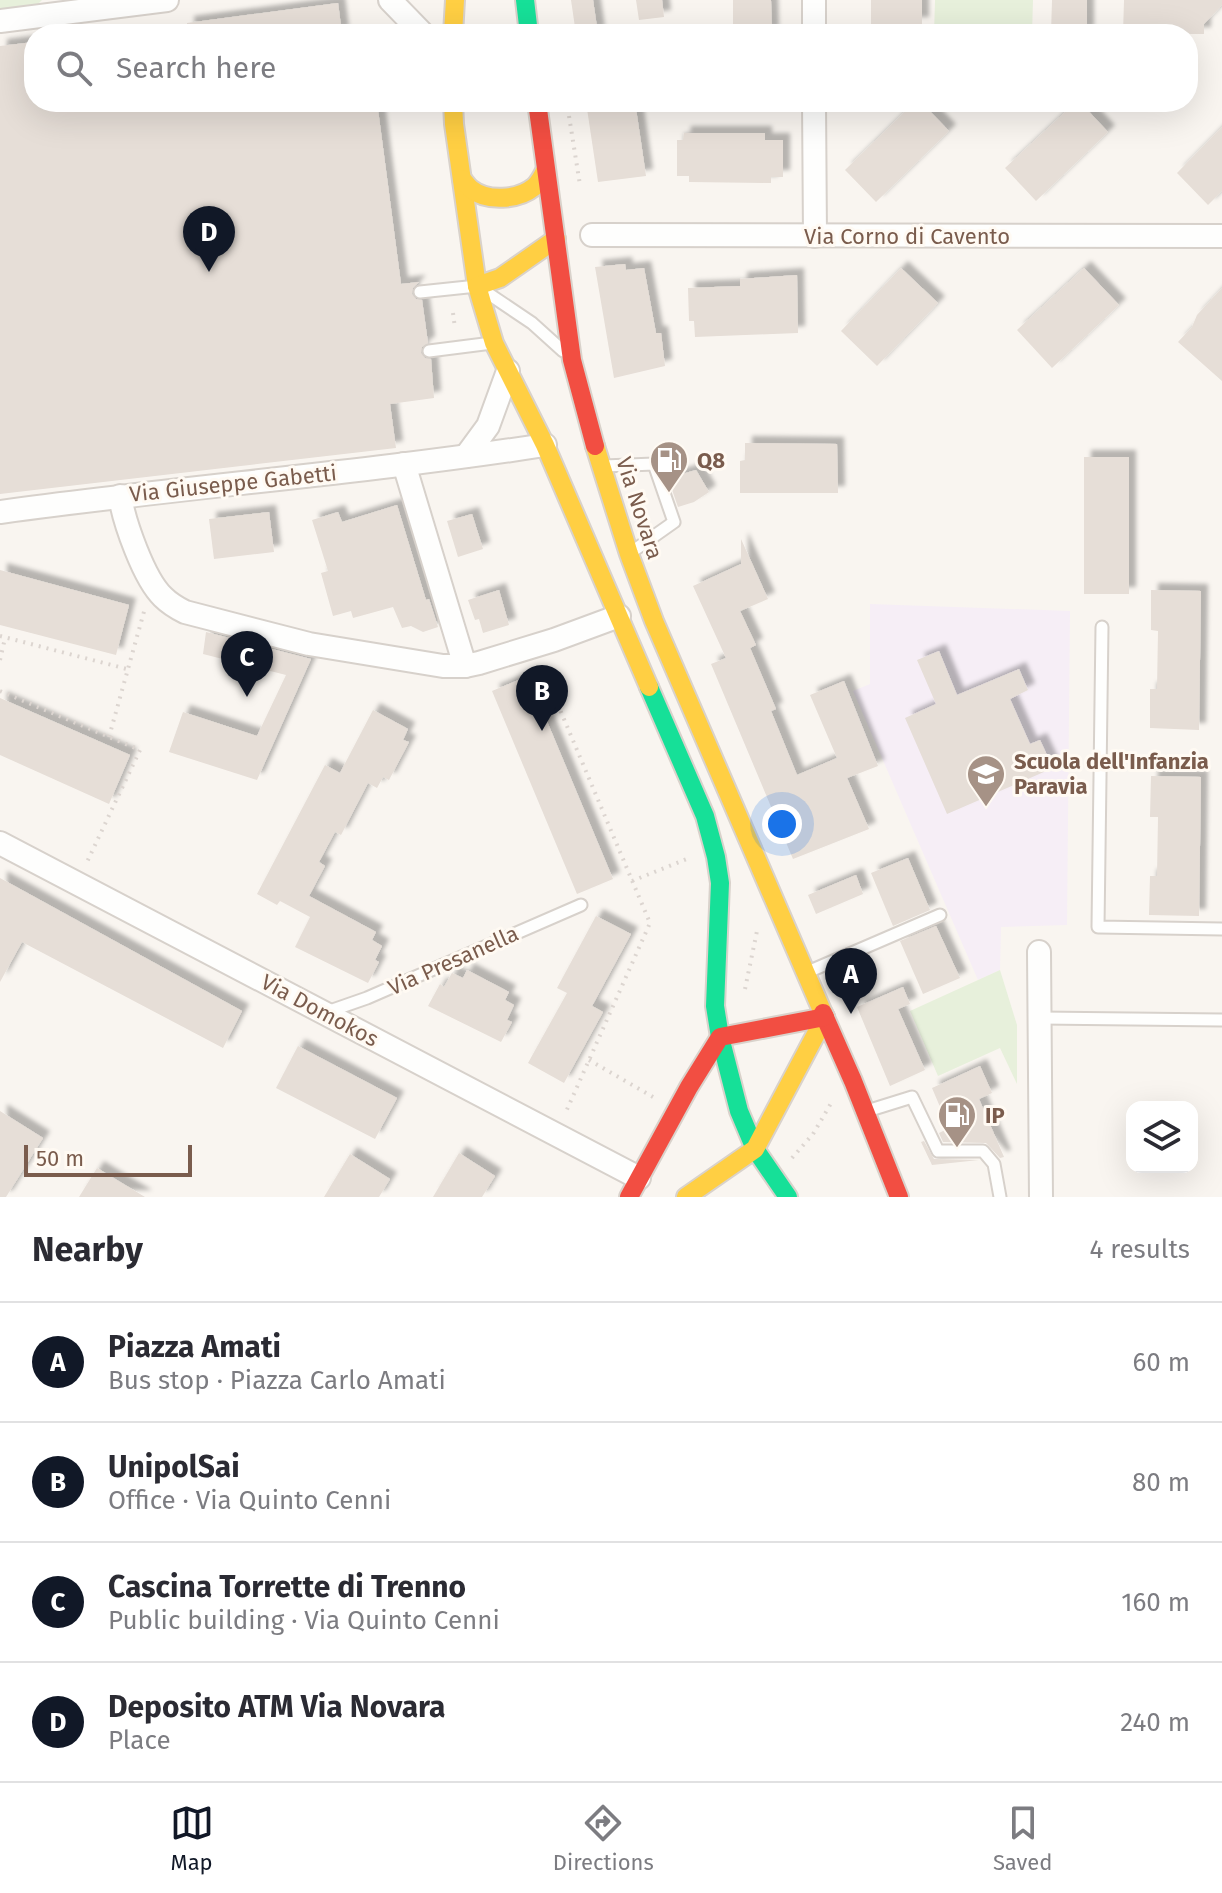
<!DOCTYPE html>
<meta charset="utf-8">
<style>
body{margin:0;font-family:"Fira Sans",sans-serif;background:#f2f2f3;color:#2b2b33}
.controls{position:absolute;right:24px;bottom:24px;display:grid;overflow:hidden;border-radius:16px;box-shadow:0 8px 32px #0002}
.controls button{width:72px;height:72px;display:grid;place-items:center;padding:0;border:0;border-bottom:2px solid #e1e1e2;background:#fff;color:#2b2b33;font:40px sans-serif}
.scale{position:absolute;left:24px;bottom:20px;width:168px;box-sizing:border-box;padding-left:8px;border:4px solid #7a5c4d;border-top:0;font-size:22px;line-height:28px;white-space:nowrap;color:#7a5c4d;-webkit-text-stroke:6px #fffaf3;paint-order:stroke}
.you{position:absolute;left:782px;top:824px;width:28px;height:28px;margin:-20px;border:6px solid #fff;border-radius:50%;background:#1a73e8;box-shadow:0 0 0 12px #1a73e833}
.badge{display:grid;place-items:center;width:52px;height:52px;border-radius:50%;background:#111827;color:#fff;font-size:26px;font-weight:700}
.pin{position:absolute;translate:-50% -66px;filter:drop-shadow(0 2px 4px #0008)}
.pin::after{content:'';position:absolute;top:42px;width:28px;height:24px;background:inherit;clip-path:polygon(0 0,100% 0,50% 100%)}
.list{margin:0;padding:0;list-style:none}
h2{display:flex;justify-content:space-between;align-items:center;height:104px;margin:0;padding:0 32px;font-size:34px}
h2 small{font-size:26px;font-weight:400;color:#7c7c81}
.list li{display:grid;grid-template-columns:52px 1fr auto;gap:24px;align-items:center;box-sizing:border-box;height:120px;padding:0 32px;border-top:2px solid #e1e1e2}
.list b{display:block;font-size:30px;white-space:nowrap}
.list p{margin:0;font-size:26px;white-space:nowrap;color:#7c7c81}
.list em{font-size:26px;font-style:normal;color:#7c7c81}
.icon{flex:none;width:44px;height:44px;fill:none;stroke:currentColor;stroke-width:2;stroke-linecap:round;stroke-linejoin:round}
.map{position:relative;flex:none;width:1222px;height:1197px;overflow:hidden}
.search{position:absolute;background:#fff;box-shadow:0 8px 32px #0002;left:24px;right:24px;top:24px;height:88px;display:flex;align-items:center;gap:20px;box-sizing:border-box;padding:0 28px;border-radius:32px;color:#7c7c81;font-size:30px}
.sheet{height:584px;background:#fff}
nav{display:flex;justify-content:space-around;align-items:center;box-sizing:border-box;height:112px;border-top:2px solid #e1e1e2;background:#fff;font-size:22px;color:#7c7c81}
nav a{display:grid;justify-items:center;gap:4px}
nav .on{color:#111827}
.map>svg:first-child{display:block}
.education{fill:#f6eef6}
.green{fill:#e7f0db}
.building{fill:#e6ded7;filter:url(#shadow)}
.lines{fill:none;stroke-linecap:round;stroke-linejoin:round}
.lane-casing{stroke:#d7d1cb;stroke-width:15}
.street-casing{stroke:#d7d1cb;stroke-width:26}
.fast-casing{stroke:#d9d2cb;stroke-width:22}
.slow-casing{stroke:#d9d2cb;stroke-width:22}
.jam-casing{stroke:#d9d2cb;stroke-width:22}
.path{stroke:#dcd5d0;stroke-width:4;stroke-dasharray:2 6;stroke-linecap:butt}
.lane{stroke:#fefefd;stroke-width:11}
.street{stroke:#fefefd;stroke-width:22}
.fast{stroke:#16e098;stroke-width:18}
.slow{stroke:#ffcf43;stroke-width:18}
.jam{stroke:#f24e42;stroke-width:18}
.labels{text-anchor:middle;stroke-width:6;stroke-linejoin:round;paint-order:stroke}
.street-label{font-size:22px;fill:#7a5c4d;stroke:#fffaf3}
.poi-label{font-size:22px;font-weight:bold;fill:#7a5c4d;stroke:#fffaf3;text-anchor:start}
</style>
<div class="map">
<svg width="1222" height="1197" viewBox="0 0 1222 1197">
<defs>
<filter id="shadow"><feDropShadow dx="7" dy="-7" stdDeviation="2" flood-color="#0004"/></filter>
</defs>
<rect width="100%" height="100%" fill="#f9f5f0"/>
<!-- education -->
<polygon class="education" points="870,604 1070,611 1067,925 1001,927 1000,970 978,980 853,691 870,684"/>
<!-- green -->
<g class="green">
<polygon points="0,0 42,0 35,7 0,11"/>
<polygon points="935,0 1033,0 1032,34 934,34"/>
<polygon points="1000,970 1017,1025 1017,1084 1000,1048 938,1076 910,1011"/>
</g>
<!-- building -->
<g class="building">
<polygon points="571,0 593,0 598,34 576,34"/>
<polygon points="636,0 662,0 664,17 639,20"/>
<polygon points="733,0 771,0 772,34 733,34"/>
<rect x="871" y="0" width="51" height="24"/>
<polygon points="1052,0 1087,0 1087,34 1051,34"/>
<polygon points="1124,0 1222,0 1222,5 1204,24 1204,34 1123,34"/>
<polygon points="338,3 342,34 188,34 187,23"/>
<polygon points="34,42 34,102 377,102 401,284 419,282 413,288 412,294 416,299 422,300 428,343 422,347 421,353 425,358 431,359 434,398 390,404 396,448 0,494 0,46"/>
<polygon points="586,102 635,102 646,176 598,182"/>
<polygon points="915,102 921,102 949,131 876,202 845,170"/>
<polygon points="1076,102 1080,102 1108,132 1036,201 1005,168"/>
<polygon points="1222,127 1222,191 1208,205 1177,173"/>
<polygon points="684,133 765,133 765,140 783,140 783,177 771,177 771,183 689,182 689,176 677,176 677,140 683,140"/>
<polygon points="625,264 626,270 644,268 656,333 661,333 665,366 614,378 595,267"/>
<polygon points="901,268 938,303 877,366 841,331"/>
<polygon points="1084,268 1119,305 1052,368 1017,330"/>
<polygon points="797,275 798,333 695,337 694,321 689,321 688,288 740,286 740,279"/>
<polygon points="1222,288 1222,381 1178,342 1192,327 1197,315"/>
<polygon points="745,443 837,444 838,493 740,493 740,461 745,460"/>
<rect x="1084" y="457" width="45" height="137"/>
<polygon points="696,470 709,492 694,502 678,507 668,478"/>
<polygon points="397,505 426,600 429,599 438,627 423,632 411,626 402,628 393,607 353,618 351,611 333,616 321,573 328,571 312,520 338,512 342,522"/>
<polygon points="269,512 274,552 214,559 209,519"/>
<polygon points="472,514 483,549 458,557 447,521"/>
<polygon points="741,539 768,599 740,611 756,645 750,648 776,709 771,711 797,775 837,758 810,695 844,681 878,766 847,778 869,829 793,859 711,664 726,658 693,586 741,564"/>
<polygon points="0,570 129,605 116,655 0,625"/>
<polygon points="499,590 509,625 483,633 479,619 475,620 468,600"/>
<polygon points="1151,590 1201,591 1199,730 1150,728 1150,689 1157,689 1158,631 1151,630"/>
<polygon points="206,632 311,659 257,780 169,752 183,712 257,736 286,675 203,654"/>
<polygon points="939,651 957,695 1019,669 1028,690 1010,699 1030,744 1040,740 1053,768 947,814 905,718 936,704 917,660"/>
<polygon points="528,676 613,879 577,894 492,691"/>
<polygon points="0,698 130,755 109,804 0,755"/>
<polygon points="373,710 408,729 403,740 409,742 389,780 383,777 377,788 368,783 341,835 335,832 319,862 325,866 309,896 376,932 372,940 382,946 375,960 379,962 368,983 295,947 310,917 280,901 277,905 257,894 325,765 340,773"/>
<polygon points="1151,776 1201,777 1199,916 1149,915 1150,876 1157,876 1158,817 1150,817"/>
<polygon points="908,858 930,910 893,926 871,873"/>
<polygon points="856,875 863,894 816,914 808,895"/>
<polygon points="0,878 242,1011 223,1048 22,942 0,982"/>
<polygon points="596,916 631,934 592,1006 603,1012 564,1083 528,1063 567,993 557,988"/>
<polygon points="936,926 960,978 923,994 900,941"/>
<polygon points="467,970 509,992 505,1000 514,1005 507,1020 512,1022 501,1042 428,1006 440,984 444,987 452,973 463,978"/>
<polygon points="903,987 910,1004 898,1009 925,1070 890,1086 857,1007"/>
<polygon points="298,1046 397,1098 375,1139 276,1088"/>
<polygon points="980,1066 992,1093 979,1099 1004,1157 1000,1158 986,1143 943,1142 939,1133 949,1128 932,1088"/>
<polygon points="0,1111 43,1138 6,1197 0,1197"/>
<polygon points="924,1141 934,1159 979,1160 932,1165 921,1142"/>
<polygon points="459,1153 495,1176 482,1197 433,1197"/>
<polygon points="350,1154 390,1179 379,1197 324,1197"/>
<polygon points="97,1168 145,1197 79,1197"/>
</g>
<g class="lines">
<!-- lane casing -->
<g class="lane-casing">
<g id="lane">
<polyline points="420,292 477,286 532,323 563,351"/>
<polyline points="429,351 492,343"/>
<polyline points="604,466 654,464 674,522 633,551"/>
<polyline points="1102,627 1098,927 1222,929"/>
<polyline points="810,971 940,915"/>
<polyline points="324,1013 367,998 581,905"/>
<polyline points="1040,1018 1222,1020"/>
<polyline points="867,1111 912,1097 938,1151 983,1151 994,1164 1000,1197"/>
</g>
</g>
<!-- street casing -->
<g class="street-casing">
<g id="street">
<polyline points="390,0 423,34"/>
<polyline points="814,0 814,34"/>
<polyline points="0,21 167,0"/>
<polyline points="814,102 815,236"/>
<polyline points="592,235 1222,236"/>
<polyline points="466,456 488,426 508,371"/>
<polyline points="404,464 465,666"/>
<path d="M120,496c4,26 24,83 43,101 6,6 14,11 22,15l124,32 134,22h22l14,-3 75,-23 65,-24"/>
<path d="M0,512c181,-25 364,-39 545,-67"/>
<polyline points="0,843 639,1178"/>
<polyline points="1039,952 1041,1197"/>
</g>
</g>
<!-- fast casing -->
<g class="fast-casing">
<g id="fast">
<polyline points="525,0 529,34"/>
<polyline points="649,687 705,816 716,857 720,883 715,1006 720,1037 739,1111 755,1149 788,1197"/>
</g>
</g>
<!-- slow casing -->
<g class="slow-casing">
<g id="slow">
<polyline points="453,34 455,0"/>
<polyline points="453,102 454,124 477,286 494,343 545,445 649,687"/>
<path d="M462,179c3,3 5,7 9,10 16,13 47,11 63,-2 5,-4 8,-10 11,-16"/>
<polyline points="477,286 500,278 556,239"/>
<polyline points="595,446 629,554 654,621 823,1013"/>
<polyline points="686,1197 755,1149 825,1017"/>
</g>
</g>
<!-- jam casing -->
<g class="jam-casing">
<g id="jam">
<polyline points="537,102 572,360 595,446"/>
<polyline points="823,1013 853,1081 899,1197"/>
<polyline points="629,1197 689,1087 720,1037 825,1017"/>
</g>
</g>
<!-- path -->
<g class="path">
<polyline points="569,116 580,185"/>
<polyline points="453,313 455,328"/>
<polyline points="0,636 127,669"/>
<polyline points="0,660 5,638"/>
<polyline points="542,667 650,923 565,1114"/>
<polyline points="0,691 140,750 87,862"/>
<polyline points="109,737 145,608"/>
<polyline points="632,881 689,858"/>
<polyline points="745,989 757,931"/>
<polyline points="589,1060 653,1097"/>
<polyline points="792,1158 813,1134 833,1100"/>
</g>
<!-- lane -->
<use href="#lane" class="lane"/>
<!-- street -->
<use href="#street" class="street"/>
<!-- fast -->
<use href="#fast" class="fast"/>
<!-- slow -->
<use href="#slow" class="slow"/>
<!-- jam -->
<use href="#jam" class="jam"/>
</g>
<!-- icons -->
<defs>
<g id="fuel-pin" transform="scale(2)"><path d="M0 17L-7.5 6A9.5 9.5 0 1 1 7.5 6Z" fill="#a69286" stroke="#fffaf3"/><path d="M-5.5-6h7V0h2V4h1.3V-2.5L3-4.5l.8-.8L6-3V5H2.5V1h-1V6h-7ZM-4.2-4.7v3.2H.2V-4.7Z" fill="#fff"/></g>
<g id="school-pin" transform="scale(2)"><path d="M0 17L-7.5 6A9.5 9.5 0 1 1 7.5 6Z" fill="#a69286" stroke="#fffaf3"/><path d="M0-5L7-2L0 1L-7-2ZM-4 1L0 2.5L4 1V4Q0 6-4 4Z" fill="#fff"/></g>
</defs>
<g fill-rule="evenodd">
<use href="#fuel-pin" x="669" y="460"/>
<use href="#school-pin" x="986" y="774"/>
<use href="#fuel-pin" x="957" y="1115"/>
</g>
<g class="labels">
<!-- street labels -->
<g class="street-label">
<text x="907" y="244">Via Corno di Cavento</text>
<text transform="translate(233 483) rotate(-6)" y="8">Via Giuseppe Gabetti</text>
<text transform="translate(640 508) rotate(72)" y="8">Via Novara</text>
<text transform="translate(453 960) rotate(-24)" y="8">Via Presanella</text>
<text transform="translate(320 1010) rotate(28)" y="8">Via Domokos</text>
</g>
<!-- poi labels -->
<g class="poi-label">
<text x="697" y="468">Q8</text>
<text x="1014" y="769">Scuola dell'Infanzia<tspan x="1014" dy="25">Paravia</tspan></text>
<text x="985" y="1123">IP</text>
</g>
</g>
</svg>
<div class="controls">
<button><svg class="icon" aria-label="layers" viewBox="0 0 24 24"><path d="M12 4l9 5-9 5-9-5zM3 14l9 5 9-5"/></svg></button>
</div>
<div class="scale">50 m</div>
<div class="you"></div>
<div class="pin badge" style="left:851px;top:1014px">A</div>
<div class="pin badge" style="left:542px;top:731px">B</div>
<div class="pin badge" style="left:247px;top:697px">C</div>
<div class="pin badge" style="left:209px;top:272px">D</div>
<div class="search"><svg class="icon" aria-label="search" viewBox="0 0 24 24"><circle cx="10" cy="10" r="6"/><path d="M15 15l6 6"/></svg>Search here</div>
</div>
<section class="sheet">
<h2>Nearby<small>4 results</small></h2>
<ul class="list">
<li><span class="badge">A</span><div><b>Piazza Amati</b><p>Bus stop · Piazza Carlo Amati</p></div><em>60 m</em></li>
<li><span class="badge">B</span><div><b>UnipolSai</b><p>Office · Via Quinto Cenni</p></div><em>80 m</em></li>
<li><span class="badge">C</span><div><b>Cascina Torrette di Trenno</b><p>Public building · Via Quinto Cenni</p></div><em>160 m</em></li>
<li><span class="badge">D</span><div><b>Deposito ATM Via Novara</b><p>Place</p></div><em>240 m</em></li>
</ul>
</section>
<nav>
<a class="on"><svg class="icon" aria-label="map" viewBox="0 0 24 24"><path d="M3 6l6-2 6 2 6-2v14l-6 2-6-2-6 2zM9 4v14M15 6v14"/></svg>Map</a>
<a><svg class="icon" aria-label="directions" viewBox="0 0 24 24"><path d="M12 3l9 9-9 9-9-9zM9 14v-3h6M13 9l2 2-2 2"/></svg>Directions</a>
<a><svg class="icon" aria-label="saved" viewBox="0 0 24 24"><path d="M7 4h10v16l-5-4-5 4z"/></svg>Saved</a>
</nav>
